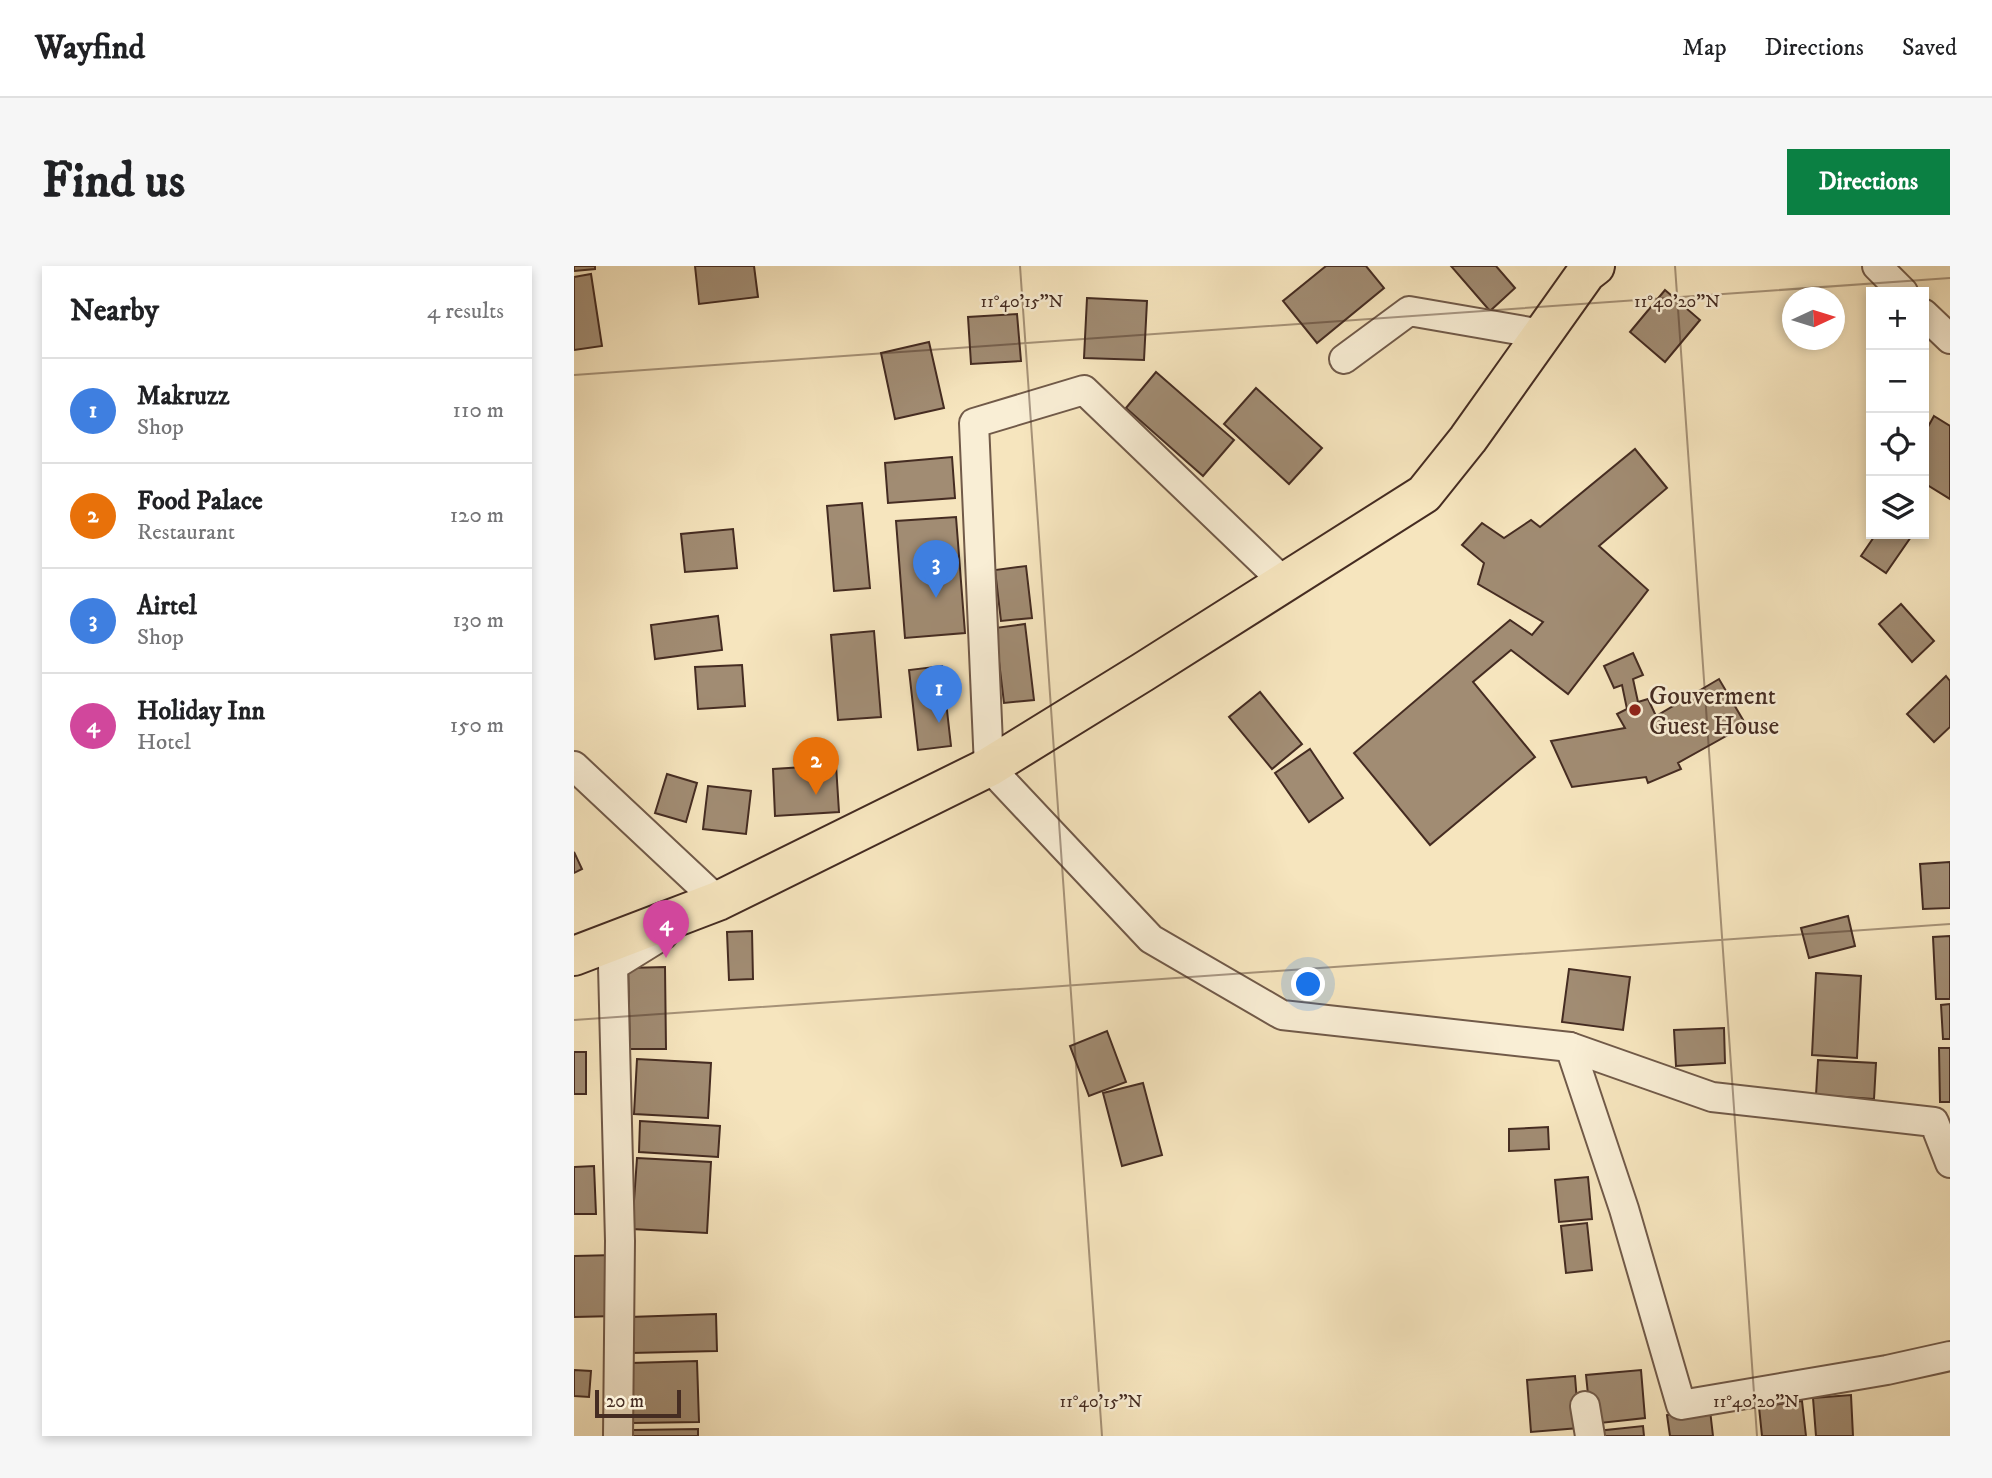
<!DOCTYPE html>
<meta charset="utf-8">
<style>
body{margin:0;font-family:"IM FELL DW Pica",serif;background:#f6f6f6;color:#202124}
.controls{position:absolute;right:21px;top:21px;display:grid;overflow:hidden;border-radius:0px;box-shadow:0 4px 10px #0003}
.controls button{width:63px;height:63px;display:grid;place-items:center;padding:0;border:0;border-bottom:2px solid #e0e0e0;background:#fff;color:#202124;font:35px sans-serif}
.compass{position:absolute;left:1208px;top:21px;width:63px;height:63px;border-radius:50%;background:#fff;box-shadow:0 4px 10px #0003;rotate:86deg}
.scale{position:absolute;left:21px;bottom:18px;width:86px;box-sizing:border-box;padding-left:7px;border:4px solid #452c22;border-top:0;font-size:19px;line-height:24px;white-space:nowrap;color:#452c22;-webkit-text-stroke:5px #f9eed5;paint-order:stroke}
.you{position:absolute;left:735px;top:719px;width:24px;height:24px;margin:-18px;border:5px solid #fff;border-radius:50%;background:#1a73e8;box-shadow:0 0 0 10px #1a73e833}
.badge{display:grid;place-items:center;width:46px;height:46px;border-radius:50%;background:#0b8043;color:#fff;font-size:23px;font-weight:700}
.pin{position:absolute;translate:-50% -58px;filter:drop-shadow(0 2px 4px #0008)}
.pin::after{content:'';position:absolute;top:37px;width:24px;height:21px;background:inherit;clip-path:polygon(0 0,100% 0,50% 100%)}
.list{margin:0;padding:0;list-style:none}
h2{display:flex;justify-content:space-between;align-items:center;height:91px;margin:0;padding:0 28px;font-size:30px}
h2 small{font-size:23px;font-weight:400;color:#757577}
.list li{display:grid;grid-template-columns:46px 1fr auto;gap:21px;align-items:center;box-sizing:border-box;height:105px;padding:0 28px;border-top:2px solid #e0e0e0}
.list b{display:block;font-size:26px;white-space:nowrap}
.list p{margin:0;font-size:23px;white-space:nowrap;color:#757577}
.list em{font-size:23px;font-style:normal;color:#757577}
.icon{flex:none;width:38px;height:38px;fill:none;stroke:currentColor;stroke-width:2;stroke-linecap:round;stroke-linejoin:round}
.map{position:relative;flex:none;width:1376px;height:1170px;overflow:hidden;border-radius:0px}
header{display:flex;align-items:center;gap:42px;box-sizing:border-box;height:98px;padding:0 35px;background:#fff;border-bottom:2px solid #e0e0e0}
header strong{font-size:33px}
nav{display:flex;gap:38px;margin-inline-start:auto;font-size:24px}
.intro{display:flex;align-items:center;justify-content:space-between;box-sizing:border-box;height:168px;padding:0 42px}
h1{margin:0;font-size:49px}
.button{padding:18px 32px;border-radius:0px;background:#0b8043;color:#fff;font-size:24px;font-weight:700}
main{display:flex;gap:42px;padding:0 42px}
aside{flex:1;background:#fff;border-radius:0px;box-shadow:0 4px 10px #0003}
.map>svg:first-child{display:block}
.building{fill:#a18c73;stroke:#452c22;stroke-width:2}
.lines{fill:none;stroke-linecap:round;stroke-linejoin:round}
.minor-casing{stroke:#715a49;stroke-width:32}
.trunk-casing{stroke:#452c22;stroke-width:42}
.minor{stroke:#f9eed5;stroke-width:28}
.trunk{stroke:#f6e5be;stroke-width:38}
.ticks{fill:none;stroke:#452c22;stroke-width:2;stroke-opacity:0.45}
.poi-dot{fill:#8f2418;stroke:#f9eed5;stroke-width:2.5}
.labels{text-anchor:middle;stroke-width:5;stroke-linejoin:round;paint-order:stroke}
.poi-label{font-size:26px;fill:#452c22;stroke:#f9eed5;text-anchor:start}
.ticks-label{font-size:18px;text-anchor:middle;fill:#452c22;stroke:#f9eed5;stroke-width:5;stroke-linejoin:round;paint-order:stroke}
</style>
<header>
<strong>Wayfind</strong>
<nav><a>Map</a><a>Directions</a><a>Saved</a></nav>
</header>
<div class="intro"><h1>Find us</h1><a class="button">Directions</a></div>
<main>
<aside>
<h2>Nearby<small>4 results</small></h2>
<ul class="list">
<li><span class="badge" style="background:#3f7fe0">1</span><div><b>Makruzz</b><p>Shop</p></div><em>110 m</em></li>
<li><span class="badge" style="background:#e8710a">2</span><div><b>Food Palace</b><p>Restaurant</p></div><em>120 m</em></li>
<li><span class="badge" style="background:#3f7fe0">3</span><div><b>Airtel</b><p>Shop</p></div><em>130 m</em></li>
<li><span class="badge" style="background:#d1479c">4</span><div><b>Holiday Inn</b><p>Hotel</p></div><em>150 m</em></li>
</ul>
</aside>
<div class="map">
<svg width="1376" height="1170" viewBox="0 0 1376 1170">
<rect width="100%" height="100%" fill="#f6e5be"/>
<filter id="stains"><feTurbulence type="fractalNoise" baseFrequency=".00286" numOctaves="4"/><feColorMatrix values="0 0 0 0 .2 0 0 0 0 .09 0 0 0 0 .02 0 0 0 .5 -.17"/></filter>
<radialGradient id="worn" r=".72"><stop offset=".6" stop-color="#630" stop-opacity="0"/><stop offset="1" stop-color="#630" stop-opacity=".3"/></radialGradient>
<!-- building -->
<g class="building">
<polygon points="0,0 21,0 21,3 0,5"/>
<polygon points="121,0 180,0 184,31 125,38"/>
<polygon points="752,0 792,0 810,22 743,77 709,35"/>
<polygon points="877,0 922,0 941,22 916,45"/>
<polygon points="17,8 28,80 0,84 0,11"/>
<polygon points="1091,24 1126,54 1091,96 1056,66"/>
<polygon points="513,32 573,35 570,94 510,92"/>
<polygon points="443,48 447,95 397,98 394,51"/>
<polygon points="355,76 370,142 321,153 307,87"/>
<polygon points="582,106 660,174 629,210 552,142"/>
<polygon points="682,122 748,182 715,218 650,158"/>
<polygon points="1360,150 1376,160 1376,233 1350,217 1350,168"/>
<polygon points="1061,183 1093,222 1025,280 1074,324 994,428 937,384 899,416 961,491 856,579 780,487 936,354 958,369 969,356 904,318 910,297 888,279 908,257 930,272 957,254 966,261"/>
<polygon points="378,191 381,232 314,237 311,197"/>
<polygon points="288,237 296,322 260,325 253,240"/>
<polygon points="382,251 391,367 331,372 322,255"/>
<polygon points="159,263 163,302 111,306 107,268"/>
<polygon points="1302,268 1339,268 1312,307 1287,290"/>
<polygon points="452,300 458,352 427,355 421,304"/>
<polygon points="1327,338 1360,375 1338,396 1305,358"/>
<polygon points="144,350 148,384 81,393 77,359"/>
<polygon points="451,358 460,434 430,437 421,362"/>
<polygon points="300,365 307,451 264,454 257,369"/>
<polygon points="1059,387 1069,409 1059,413 1064,436 1074,433 1082,450 1145,413 1172,459 1104,497 1107,503 1074,517 1072,511 998,521 977,475 1051,462 1043,448 1053,443 1048,419 1040,422 1030,400"/>
<polygon points="168,399 171,440 124,443 121,401"/>
<polygon points="368,400 377,480 344,484 335,404"/>
<polygon points="1372,410 1376,415 1376,461 1360,476 1333,448"/>
<polygon points="686,426 728,478 698,503 655,451"/>
<polygon points="736,483 769,532 735,556 701,507"/>
<polygon points="262,499 265,546 201,550 199,503"/>
<polygon points="93,508 123,517 112,556 81,547"/>
<polygon points="134,520 177,525 172,568 129,563"/>
<polygon points="0,586 8,603 0,607"/>
<polygon points="1376,596 1376,642 1349,643 1346,598"/>
<polygon points="1274,650 1281,680 1235,692 1227,662"/>
<polygon points="178,665 179,713 155,714 153,666"/>
<polygon points="1376,670 1376,733 1362,733 1359,671"/>
<polygon points="91,701 92,783 56,783 54,702"/>
<polygon points="995,703 1056,711 1049,764 988,756"/>
<polygon points="1242,707 1287,710 1283,792 1238,789"/>
<polygon points="1376,738 1376,773 1369,773 1367,739"/>
<polygon points="1150,762 1151,797 1102,800 1100,764"/>
<polygon points="533,765 552,816 515,830 496,780"/>
<polygon points="1365,782 1376,782 1376,836 1366,836"/>
<rect x="0" y="786" width="12" height="42"/>
<polygon points="63,793 137,797 134,852 60,848"/>
<polygon points="1244,794 1302,797 1300,833 1242,829"/>
<polygon points="569,817 588,889 548,900 529,827"/>
<polygon points="66,855 146,860 144,891 65,886"/>
<polygon points="974,861 975,883 935,885 935,863"/>
<polygon points="63,892 137,896 133,967 58,963"/>
<polygon points="20,900 22,948 0,948 0,901"/>
<polygon points="1014,911 1018,953 985,956 981,914"/>
<polygon points="1013,957 1018,1004 992,1007 987,960"/>
<polygon points="41,989 42,1050 0,1051 0,990"/>
<polygon points="142,1048 143,1085 57,1087 56,1051"/>
<polygon points="123,1095 125,1156 58,1157 57,1097"/>
<polygon points="0,1104 17,1105 15,1131 0,1130"/>
<polygon points="1067,1104 1071,1152 1017,1158 1012,1109"/>
<polygon points="1001,1110 1005,1162 957,1166 953,1114"/>
<polygon points="1277,1129 1279,1170 1242,1170 1239,1132"/>
<polygon points="1228,1135 1232,1170 1188,1170 1185,1141"/>
<polygon points="1136,1144 1139,1170 1096,1170 1093,1149"/>
<polygon points="1069,1160 1070,1170 1024,1170 1023,1165"/>
<polygon points="124,1163 124,1170 59,1170 59,1164"/>
</g>
<g class="lines">
<!-- minor casing -->
<g class="minor-casing">
<g id="minor">
<polyline points="1303,0 1329,26"/>
<polyline points="1350,48 1376,73"/>
<polyline points="770,93 835,45 968,68"/>
<polyline points="710,316 510,124 400,157 415,501 577,673 708,749 996,781 1138,831 1360,856 1376,897"/>
<polyline points="0,500 144,635 130,644"/>
<polyline points="996,781 1050,943 1107,1139 1313,1104 1376,1090"/>
<polyline points="1011,1140 1016,1170"/>
<polyline points="44,1170 46,975 39,700 89,669"/>
</g>
</g>
<!-- trunk casing -->
<g class="trunk-casing">
<polyline id="trunk" points="0,690 144,635 415,501 569,406 850,228 894,173 1012,7 1021,0"/>
</g>
<!-- minor -->
<use href="#minor" class="minor"/>
<!-- trunk -->
<use href="#trunk" class="trunk"/>
</g>
<!-- ticks -->
<path class="ticks" d="M446,0l82,1170M1101,0l82,1170M0,109l1376,-97M0,754l1376,-96"/>
<!-- markers -->
<circle class="poi-dot" cx="1061" cy="444" r="7"/>
<g class="labels">
<!-- poi labels -->
<g class="poi-label">
<text x="1075" y="438">Gouverment<tspan x="1075" dy="30">Guest House</tspan></text>
</g>
</g>
<g class="ticks-label">
<text x="448" y="41">11°40'15"N</text>
<text x="1103" y="41">11°40'20"N</text>
<text x="527" y="1141">11°40'15"N</text>
<text x="1182" y="1141">11°40'20"N</text>
</g>
<rect width="100%" height="100%" filter="url(#stains)"/>
<rect width="100%" height="100%" fill="url(#worn)"/>
</svg>
<div class="controls">
<button>+</button>
<button>−</button>
<button><svg class="icon" aria-label="locate" viewBox="0 0 24 24"><circle cx="12" cy="12" r="6"/><path d="M12 2v4M12 18v4M2 12h4M18 12h4"/></svg></button>
<button><svg class="icon" aria-label="layers" viewBox="0 0 24 24"><path d="M12 4l9 5-9 5-9-5zM3 14l9 5 9-5"/></svg></button>
</div>
<svg class="compass" viewBox="-18 -18 36 36"><path d="M0-13l5 13h-10z" fill="#e53935"/><path d="M0 13l5-13h-10z" fill="#757577"/></svg>
<div class="scale">20 m</div>
<div class="you"></div>
<div class="pin badge" style="left:365px;top:457px;background:#3f7fe0">1</div>
<div class="pin badge" style="left:242px;top:529px;background:#e8710a">2</div>
<div class="pin badge" style="left:362px;top:332px;background:#3f7fe0">3</div>
<div class="pin badge" style="left:92px;top:692px;background:#d1479c">4</div>
</div>
</main>
